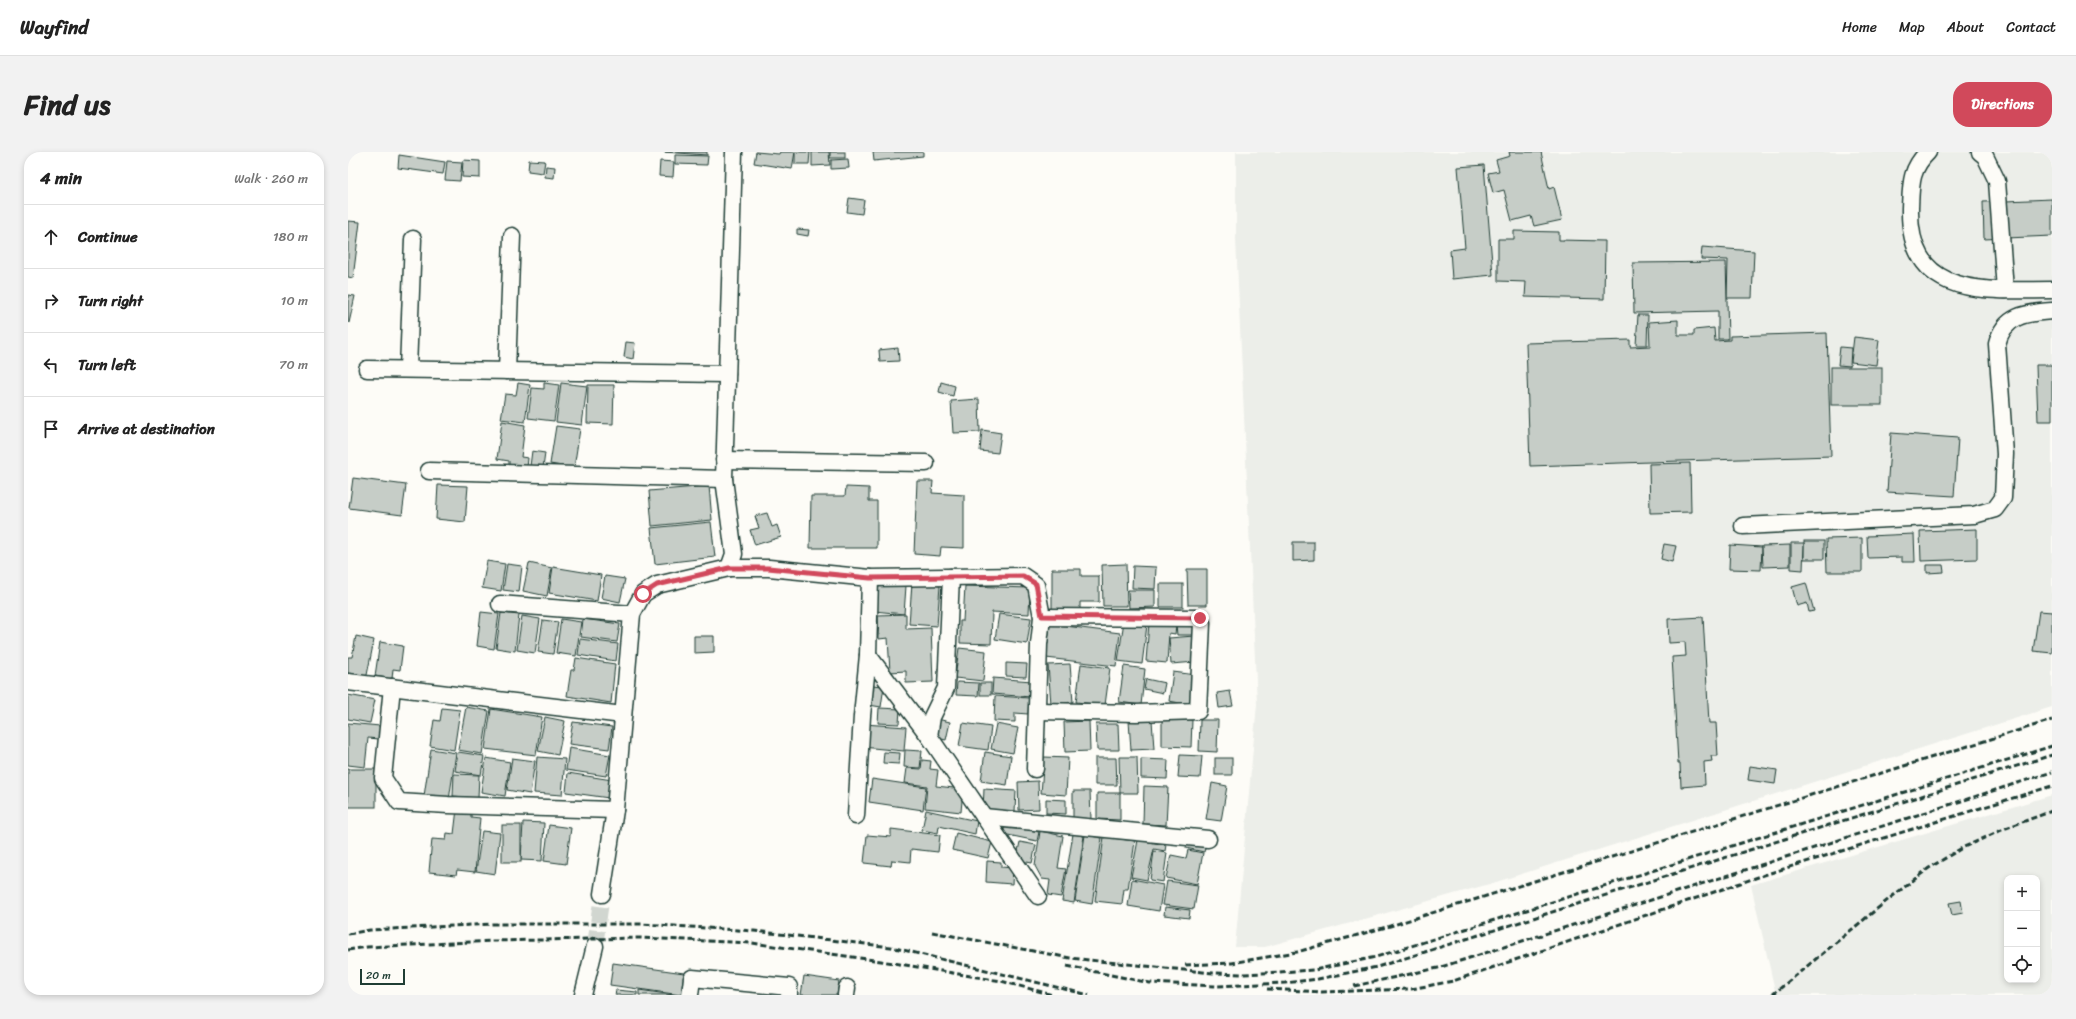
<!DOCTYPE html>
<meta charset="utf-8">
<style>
body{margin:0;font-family:Sriracha,sans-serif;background:#f2f2f2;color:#222}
.controls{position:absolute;right:12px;bottom:12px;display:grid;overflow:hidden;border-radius:8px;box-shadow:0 2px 6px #0003}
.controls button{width:36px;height:36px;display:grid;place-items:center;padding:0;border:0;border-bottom:1px solid #e0e0e0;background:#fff;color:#222;font:20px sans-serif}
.scale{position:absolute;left:12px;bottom:10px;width:45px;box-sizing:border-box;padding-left:4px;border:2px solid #1f3d34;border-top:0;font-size:11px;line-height:14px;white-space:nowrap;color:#1f3d34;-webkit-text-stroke:3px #fdfcf7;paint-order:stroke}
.stop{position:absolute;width:12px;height:12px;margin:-9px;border:3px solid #d1495b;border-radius:50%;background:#fff}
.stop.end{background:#d1495b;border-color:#fff;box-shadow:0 1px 4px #0008}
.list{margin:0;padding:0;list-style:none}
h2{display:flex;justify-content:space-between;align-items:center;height:52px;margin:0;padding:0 16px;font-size:17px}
h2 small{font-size:13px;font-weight:400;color:#767676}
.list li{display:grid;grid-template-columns:26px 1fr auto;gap:12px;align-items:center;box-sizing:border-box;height:64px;padding:0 16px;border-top:1px solid #e0e0e0}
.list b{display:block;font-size:15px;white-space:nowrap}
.list em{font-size:13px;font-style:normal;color:#767676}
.icon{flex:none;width:22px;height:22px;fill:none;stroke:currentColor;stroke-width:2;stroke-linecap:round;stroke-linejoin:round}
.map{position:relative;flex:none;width:1704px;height:843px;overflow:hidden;border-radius:16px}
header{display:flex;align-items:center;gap:24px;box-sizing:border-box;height:56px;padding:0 20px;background:#fff;border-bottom:1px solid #e0e0e0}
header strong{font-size:19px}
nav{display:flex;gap:22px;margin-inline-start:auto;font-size:14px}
.intro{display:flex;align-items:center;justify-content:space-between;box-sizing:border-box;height:96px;padding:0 24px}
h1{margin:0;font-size:28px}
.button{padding:10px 18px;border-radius:16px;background:#d1495b;color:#fff;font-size:14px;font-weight:700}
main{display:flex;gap:24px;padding:0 24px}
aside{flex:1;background:#fff;border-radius:16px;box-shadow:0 2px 6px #0003}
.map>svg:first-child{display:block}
.built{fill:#eceee9;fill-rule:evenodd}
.building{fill:#c6cdc7;stroke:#1f3d34}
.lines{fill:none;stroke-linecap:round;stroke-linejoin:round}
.minor-tunnel{stroke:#d1d6d0;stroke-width:16;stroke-dasharray:16 8;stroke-linecap:butt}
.minor-casing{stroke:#1f3d34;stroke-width:19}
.minor{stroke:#fdfcf7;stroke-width:16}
.rail{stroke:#1f3d34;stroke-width:3;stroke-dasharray:6 3;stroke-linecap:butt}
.route{stroke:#d1495b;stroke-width:5}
</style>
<header>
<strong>Wayfind</strong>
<nav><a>Home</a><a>Map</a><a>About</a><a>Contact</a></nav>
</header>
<div class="intro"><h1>Find us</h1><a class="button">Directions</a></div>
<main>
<aside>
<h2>4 min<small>Walk · 260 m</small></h2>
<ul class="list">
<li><svg class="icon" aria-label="ahead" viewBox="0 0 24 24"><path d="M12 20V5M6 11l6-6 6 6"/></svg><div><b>Continue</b></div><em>180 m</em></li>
<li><svg class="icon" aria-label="right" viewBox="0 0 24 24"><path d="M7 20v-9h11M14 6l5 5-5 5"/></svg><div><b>Turn right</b></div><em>10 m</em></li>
<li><svg class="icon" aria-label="left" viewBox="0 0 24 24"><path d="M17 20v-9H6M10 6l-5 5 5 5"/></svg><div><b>Turn left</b></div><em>70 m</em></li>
<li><svg class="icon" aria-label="arrive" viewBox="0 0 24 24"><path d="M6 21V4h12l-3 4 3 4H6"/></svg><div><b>Arrive at destination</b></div></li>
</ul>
</aside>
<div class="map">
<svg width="1704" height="843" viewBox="0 0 1704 843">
<rect width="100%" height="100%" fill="#fdfcf7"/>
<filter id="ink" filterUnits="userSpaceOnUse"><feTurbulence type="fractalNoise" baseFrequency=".025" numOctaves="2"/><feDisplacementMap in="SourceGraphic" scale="8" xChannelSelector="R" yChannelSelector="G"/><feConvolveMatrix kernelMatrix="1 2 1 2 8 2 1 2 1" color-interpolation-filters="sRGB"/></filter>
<g filter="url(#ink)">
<!-- built -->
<g class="built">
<polygon points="888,0 1704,0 1704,555 1145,731 917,795 887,795 909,552 888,87"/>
<path d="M1704,643v200h-276l-25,-110zM1659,726h30v102h-30z"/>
</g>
<!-- building -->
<g class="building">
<polygon points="316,0 359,0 359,3"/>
<polygon points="408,0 431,2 432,0 447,0 444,17 406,11"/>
<polygon points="447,0 462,0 461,12 447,12"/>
<polygon points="464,0 481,0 482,13 464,14"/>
<rect x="482" y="0" width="15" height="6"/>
<polygon points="525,0 575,0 575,4 526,9"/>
<polygon points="1161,0 1193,0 1201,37 1206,35 1214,68 1186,74 1183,64 1164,69 1156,38 1145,41 1140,21 1151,19 1148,8 1162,4"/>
<polygon points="51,3 97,10 95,22 50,16"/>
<polygon points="327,3 360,4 359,13 327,12"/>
<polygon points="500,7 501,16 483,17 483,8"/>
<polygon points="115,8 132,9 132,26 114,25"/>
<polygon points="181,8 197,9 195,21 180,19"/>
<polygon points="99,9 114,10 112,29 97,28"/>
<polygon points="312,9 326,10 325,25 311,24"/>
<polygon points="1136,13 1145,123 1104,127 1102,98 1117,96 1110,15"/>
<polygon points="198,14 207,15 206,26 197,25"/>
<polygon points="501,46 516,48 514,62 499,60"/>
<polygon points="1704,47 1704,84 1636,87 1635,50"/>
<polygon points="0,69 12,70 5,126 0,125"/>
<polygon points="449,77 461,78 460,84 449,82"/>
<polygon points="1166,79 1211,80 1211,88 1257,89 1256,147 1177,145 1178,130 1150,129 1150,87 1166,87"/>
<polygon points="1354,95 1406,99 1404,146 1379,146 1380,108 1353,107"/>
<polygon points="1378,110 1380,187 1370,187 1370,159 1286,161 1285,111"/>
<polygon points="0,143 7,144 1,171 0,170"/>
<polygon points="1290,163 1300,163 1299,193 1288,193"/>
<polygon points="1330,168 1330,183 1346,183 1346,178 1366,176 1367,189 1382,188 1382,184 1479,181 1483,304 1182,314 1178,191 1282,188 1282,195 1302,194 1301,170"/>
<polygon points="1506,185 1531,188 1528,213 1503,210"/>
<polygon points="278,190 287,191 285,207 276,205"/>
<polygon points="1492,195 1503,196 1502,214 1490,213"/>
<polygon points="550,196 551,209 532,210 531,198"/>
<polygon points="1688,213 1704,213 1704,269 1690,269"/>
<rect x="1483" y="215" width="51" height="38"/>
<polygon points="593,230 607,234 605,244 591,240"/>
<polygon points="170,231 182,233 177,270 153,267 157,242 168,243"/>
<polygon points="196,231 211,233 206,269 180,266 184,236 196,237"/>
<polygon points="213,231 239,234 234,273 208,270"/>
<polygon points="240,233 266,233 265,272 239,271"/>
<polygon points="631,247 632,280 605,281 603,249"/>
<polygon points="154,269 177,273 173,305 180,306 179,316 161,314 161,309 149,307"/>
<polygon points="208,274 232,277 226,316 202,312"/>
<polygon points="634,278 653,281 650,301 632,299"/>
<polygon points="1543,281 1610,286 1606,344 1539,340"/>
<polygon points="184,299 197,301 195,316 182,314"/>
<polygon points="1342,311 1343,360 1302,361 1301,312"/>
<polygon points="5,326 58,333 54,363 1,356"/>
<polygon points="569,329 585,329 584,341 616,343 616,396 593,395 592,404 566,402"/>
<polygon points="90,333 120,334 117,370 88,367"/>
<polygon points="361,334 364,368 304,374 301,339"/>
<polygon points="498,335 521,336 521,349 529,349 529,396 462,396 463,344 497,344"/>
<polygon points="419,361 424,375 429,373 433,385 407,393 402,378 411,376 407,364"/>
<polygon points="363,370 367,405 307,412 303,376"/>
<polygon points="1629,377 1629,407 1573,409 1572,379"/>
<polygon points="1566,382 1567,410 1554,410 1554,405 1520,406 1519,384"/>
<polygon points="1514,386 1514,420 1479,420 1478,387"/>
<rect x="1456" y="389" width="20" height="18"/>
<polygon points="945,390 966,390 966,408 945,409"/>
<polygon points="1443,391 1456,391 1455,418 1443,417"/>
<polygon points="1316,392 1328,394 1324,410 1313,407"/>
<polygon points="1382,393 1414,395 1413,418 1381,417"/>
<polygon points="1442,393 1442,414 1415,415 1414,394"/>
<polygon points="139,409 157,412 153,439 134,436"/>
<polygon points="181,411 204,416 199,444 175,439"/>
<polygon points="159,412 174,414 171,440 155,438"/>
<polygon points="778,412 779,454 755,454 754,413"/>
<polygon points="1579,413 1595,413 1596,420 1579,421"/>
<polygon points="785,414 808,415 807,437 784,436"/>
<polygon points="205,415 253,423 249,449 201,441"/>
<polygon points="704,417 733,417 733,424 751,424 751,450 732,450 732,457 704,457"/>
<polygon points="839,417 859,417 859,453 840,453"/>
<polygon points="257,424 277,427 272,450 253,446"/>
<polygon points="528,431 558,434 556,462 526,459"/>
<polygon points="564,431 592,434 589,474 561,472"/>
<polygon points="1458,431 1466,459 1461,460 1459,451 1449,454 1444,435"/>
<rect x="812" y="432" width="23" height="23"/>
<polygon points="617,434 682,436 681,462 644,460 643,492 612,491 612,469 615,469"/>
<polygon points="780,438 807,438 807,455 781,456"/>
<polygon points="1691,459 1704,460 1704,501 1685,499"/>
<polygon points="133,460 151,462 146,497 129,494"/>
<polygon points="153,461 171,463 167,499 148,496"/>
<polygon points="558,462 558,477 583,476 585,530 558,531 558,519 542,520 540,486 531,487 530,463"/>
<polygon points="651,462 683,466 679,492 647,487"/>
<polygon points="174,464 192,467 187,501 169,498"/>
<polygon points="1355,465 1361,571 1368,571 1370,604 1363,604 1364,609 1356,610 1357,633 1333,635 1332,611 1330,611 1324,505 1338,504 1337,490 1321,491 1320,467"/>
<polygon points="213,467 233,470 228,504 208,501"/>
<polygon points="235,467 272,472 269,490 233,485"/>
<polygon points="195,468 210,470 205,502 190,500"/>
<polygon points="776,469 799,473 794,512 770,509"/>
<polygon points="801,471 828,473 827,482 821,481 819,511 798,509"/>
<polygon points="702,472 772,481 768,514 698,506"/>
<polygon points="828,472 846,472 846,483 829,483"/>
<polygon points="8,484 26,488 18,528 0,524 0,505 4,505"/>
<polygon points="346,484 366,484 366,500 346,501"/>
<polygon points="846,484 848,510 823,512 821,486"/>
<polygon points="232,487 270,492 268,509 230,503"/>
<polygon points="32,490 55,494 52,518 45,517 44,527 27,524"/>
<polygon points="611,496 638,499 635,529 607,526"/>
<polygon points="228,506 267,512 263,551 219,544 223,518 226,518"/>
<polygon points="658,511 679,512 678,525 658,524"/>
<polygon points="722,512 725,550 703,552 700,513"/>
<polygon points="733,512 762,516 757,553 728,550"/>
<polygon points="776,514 797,517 793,553 771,550"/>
<polygon points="825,520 848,523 843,553 821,549"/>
<polygon points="645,526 684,529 683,545 644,542"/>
<polygon points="798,527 817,531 815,541 796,537"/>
<polygon points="609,530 631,531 630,544 608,543"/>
<rect x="632" y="531" width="11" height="12"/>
<polygon points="523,533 536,534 533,555 521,553"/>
<polygon points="882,539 885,554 871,556 869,541"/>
<polygon points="0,543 27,548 22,571 0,567"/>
<polygon points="647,544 681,546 680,562 667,561 667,570 646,569"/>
<polygon points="118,555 141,559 134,602 110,598"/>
<polygon points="94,556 112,558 106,598 82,594 86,568 92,569"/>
<polygon points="531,556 552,557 551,572 530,571"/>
<polygon points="143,557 194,565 188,603 137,597"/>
<polygon points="197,565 217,569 210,603 190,599"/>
<polygon points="589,567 602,570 598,588 585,585"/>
<polygon points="814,567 844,568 843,595 814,594"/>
<polygon points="804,568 806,597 783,598 781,569"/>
<polygon points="852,568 870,568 869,600 851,599"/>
<polygon points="741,569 742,599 717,600 716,570"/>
<polygon points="225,570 264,575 261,597 221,592"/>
<polygon points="0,571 32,574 31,587 20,586 17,615 0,613"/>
<polygon points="615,571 643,575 640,598 611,594"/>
<polygon points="516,572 558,575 556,599 514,595"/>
<polygon points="648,572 670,576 665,601 643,597"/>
<polygon points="748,572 770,572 771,598 749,598"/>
<polygon points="221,596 262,603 258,624 218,618"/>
<polygon points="83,597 108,601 101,648 76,644"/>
<polygon points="557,598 574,599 572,616 556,615"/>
<polygon points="110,600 136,604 133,623 107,619"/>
<polygon points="536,600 552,601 551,612 535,611"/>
<polygon points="637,600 663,604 659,633 633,629"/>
<polygon points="832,603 854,604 852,626 830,625"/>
<polygon points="189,605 217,607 214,643 186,641"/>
<polygon points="696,605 720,606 718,643 693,641"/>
<polygon points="771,605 789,605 790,641 772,641"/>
<polygon points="138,606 162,610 157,644 133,640"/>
<polygon points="164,606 187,609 182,642 159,638"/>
<polygon points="747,606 768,606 769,633 747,633"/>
<rect x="867" y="606" width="17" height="17"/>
<polygon points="793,607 820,608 819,627 793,626"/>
<polygon points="574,608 583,609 582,617 590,618 588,634 615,637 613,660 577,656 579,634 557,631 559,616 573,617"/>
<polygon points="1402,614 1429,618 1427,632 1400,628"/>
<rect x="0" y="617" width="28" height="38"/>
<polygon points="220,621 264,628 261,646 218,640"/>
<polygon points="106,622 131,623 130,646 105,644"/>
<polygon points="524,627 578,635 575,658 521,650"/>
<polygon points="690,629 691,657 671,658 670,630"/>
<polygon points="864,631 879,634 873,669 858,667"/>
<polygon points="796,634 820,635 818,673 795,672"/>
<polygon points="636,637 668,639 667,659 635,657"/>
<polygon points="725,639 742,639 743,667 725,667"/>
<polygon points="749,641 772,641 772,668 749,667"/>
<polygon points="698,647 718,648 718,662 698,661"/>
<polygon points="109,657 123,659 123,665 132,666 127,720 109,718 108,723 81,720 84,687 98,688 99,681 106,682"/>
<polygon points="578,658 629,669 627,682 591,674 590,681 574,678"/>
<polygon points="175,670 196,671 194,709 173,708"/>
<rect x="154" y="673" width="19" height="37"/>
<polygon points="201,673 223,676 218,712 196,709"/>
<polygon points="657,673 691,680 689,689 655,682"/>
<polygon points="543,677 592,683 590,700 563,697 562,710 544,708 543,714 516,711 519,683 543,685"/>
<polygon points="134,679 152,681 147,722 128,719"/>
<polygon points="692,679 715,684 710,716 718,717 713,745 700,743 702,728 694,727 687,714"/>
<polygon points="608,681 644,690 640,706 604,698"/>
<polygon points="725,682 736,684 726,751 714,749"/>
<polygon points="737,683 754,686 744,752 727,749"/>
<polygon points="756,685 787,689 780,737 776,737 774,752 747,749"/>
<polygon points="790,688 818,693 817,699 806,697 799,728 783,725"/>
<polygon points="840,688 858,692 856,700 838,696"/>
<polygon points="672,690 688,693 684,711 668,708"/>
<polygon points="840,698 855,701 849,732 818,726 823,703 838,706"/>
<polygon points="806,699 819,701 815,730 802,728"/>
<polygon points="639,709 653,710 653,715 665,716 664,732 638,730"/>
<polygon points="784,727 815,733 811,759 780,754"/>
<polygon points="819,729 850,733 846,757 815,753"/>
<polygon points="1613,749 1615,761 1604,763 1601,751"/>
<polygon points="817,755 842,758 841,766 816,763"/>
<polygon points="265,811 336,821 333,843 262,833"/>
<polygon points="456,824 491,829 489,843 453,843"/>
<polygon points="268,838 289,840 289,843 267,843"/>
<polygon points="291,838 326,843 291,843"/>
</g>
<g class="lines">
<!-- minor-tunnel -->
<polyline class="minor-tunnel" points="247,794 254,742"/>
<!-- minor casing -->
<g class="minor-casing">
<g id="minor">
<path d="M1580,0c-18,17 -17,33 -18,56 -2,92 76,82 142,82"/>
<polyline points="1632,0 1637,4 1649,29 1657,138"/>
<polyline points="19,217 379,222"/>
<polyline points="60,217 65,87"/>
<polyline points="159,219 164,84"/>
<polyline points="376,308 578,311"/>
<polyline points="81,319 376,327"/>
<path d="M1395,374l231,-11 21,-6 8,-11 2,-44 -8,-110c7,-29 29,-31 55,-33"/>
<polyline points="381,416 421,416 522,426 675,424 688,433 694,465 691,492 687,617"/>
<polyline points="152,452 284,462"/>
<polyline points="520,503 581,584 690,744"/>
<polyline points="0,530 275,563"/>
<polyline points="44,535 35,626 51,650 100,653 267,658"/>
<polyline points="690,559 788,561 850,559 854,471 852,466 694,465"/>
<polyline points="581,584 584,565 598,536 603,425"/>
<polyline points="508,664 514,564 520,503 522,426"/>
<polyline points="636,665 860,687"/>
<polyline points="254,742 267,658 284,462 295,442 309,433 381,416 386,402 376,327 386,0"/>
<polyline points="235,843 247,794"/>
<polyline points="342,843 344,826 441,835 441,843"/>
<polyline points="498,843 499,836"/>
</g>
</g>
<!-- minor -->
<use href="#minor" class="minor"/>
<!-- rail -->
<g class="rail">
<polyline points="584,780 722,806 865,821 896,822 966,818 1028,805 1704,594"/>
<polyline points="0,782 22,778 145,772 294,772 406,779 543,795 741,843"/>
<polyline points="0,798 19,795 145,789 292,786 404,791 533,809 653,829 705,843"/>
<polyline points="837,813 884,811 949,800 1042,774 1704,568"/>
<polyline points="719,814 802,831 869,834 937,831 970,827 1029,815 1704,603"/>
<polyline points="1006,834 1090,816 1704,620"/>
<polyline points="919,837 974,840 1063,837 1105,829 1419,722 1704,634"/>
<polyline points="1424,843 1541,747 1581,716 1614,696 1658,676 1704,659"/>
</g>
</g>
</g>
<g class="lines" filter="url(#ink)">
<!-- route -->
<polyline class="route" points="295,442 309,433 381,416 420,416 522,426 675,424 688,432 694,464 852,466"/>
</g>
</svg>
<div class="controls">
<button>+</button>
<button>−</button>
<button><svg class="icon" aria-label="locate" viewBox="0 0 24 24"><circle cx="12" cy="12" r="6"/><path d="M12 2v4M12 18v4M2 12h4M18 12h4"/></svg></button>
</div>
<div class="scale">20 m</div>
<div class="stop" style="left:295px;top:442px"></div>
<div class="stop end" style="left:852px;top:466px"></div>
</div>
</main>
